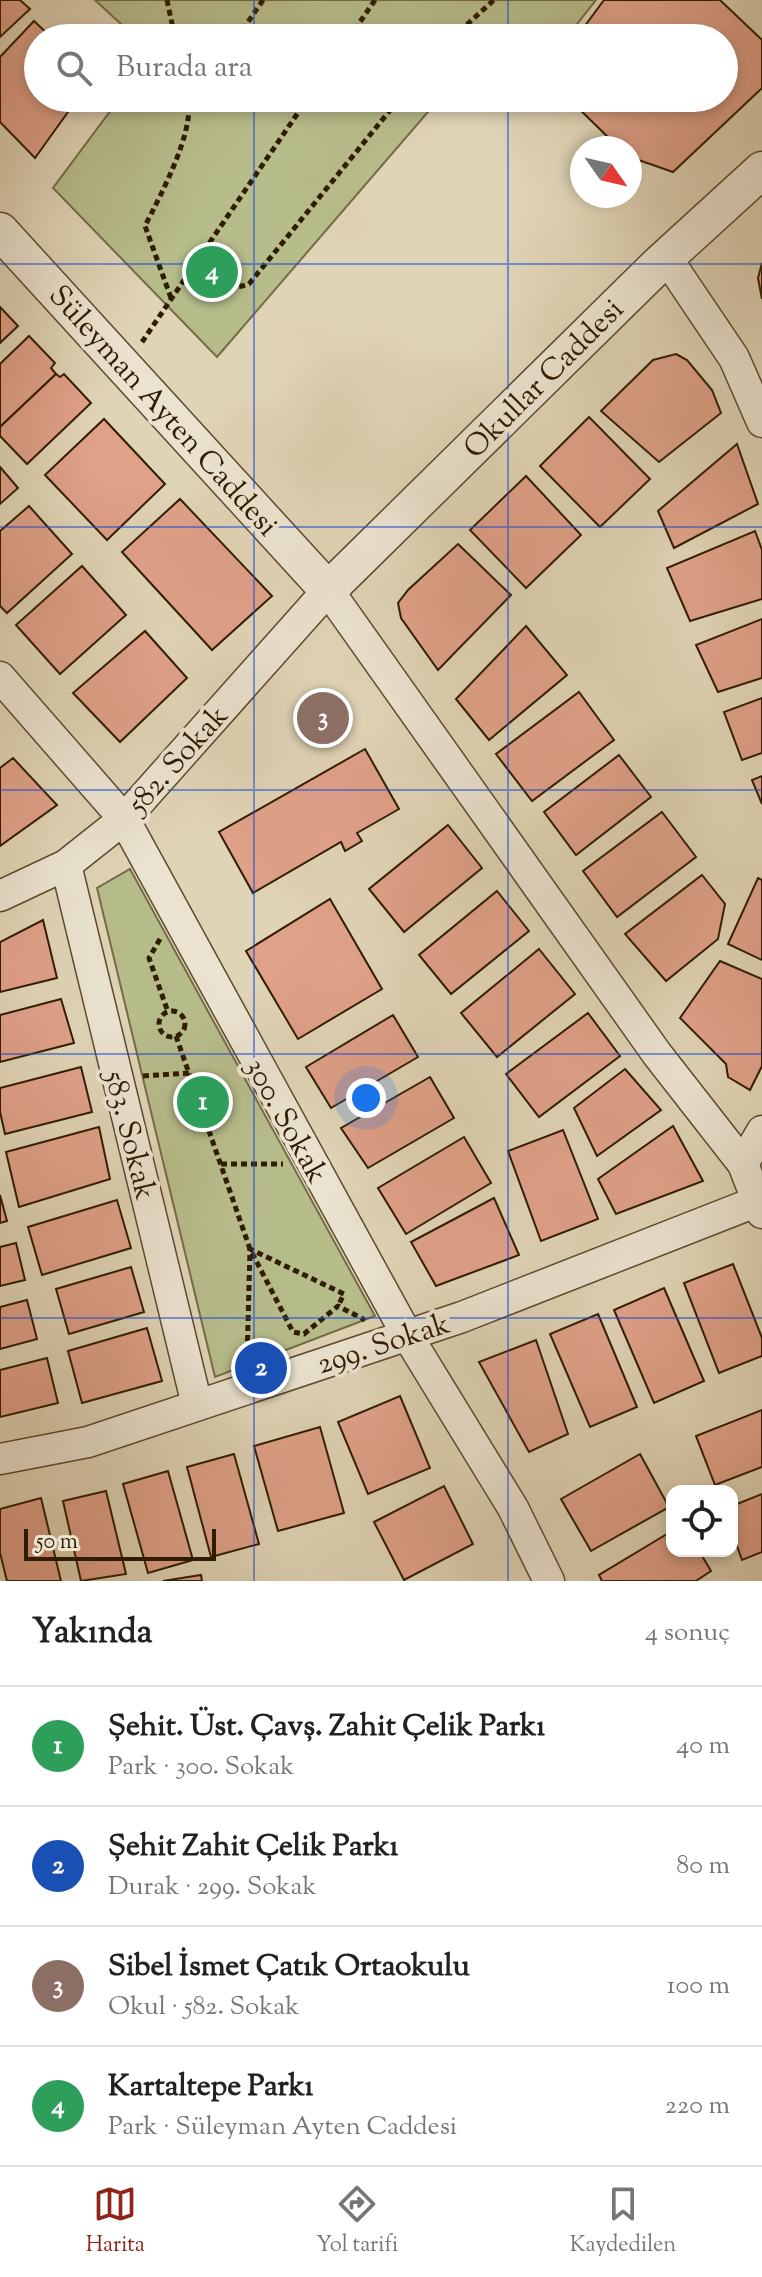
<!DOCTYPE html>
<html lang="tr">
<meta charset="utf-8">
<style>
body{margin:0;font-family:"Sorts Mill Goudy",serif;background:#f2f2f2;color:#222}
.controls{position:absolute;right:24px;bottom:24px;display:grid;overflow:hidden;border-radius:16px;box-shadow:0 4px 12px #0003}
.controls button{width:72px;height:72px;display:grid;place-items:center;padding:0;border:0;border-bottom:2px solid #e0e0e0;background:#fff;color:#222;font:40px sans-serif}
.compass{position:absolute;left:570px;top:136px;width:72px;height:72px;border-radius:50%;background:#fff;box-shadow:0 4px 12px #0003;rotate:124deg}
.scale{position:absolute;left:24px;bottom:20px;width:192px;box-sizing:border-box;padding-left:8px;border:4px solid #301c00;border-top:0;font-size:22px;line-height:28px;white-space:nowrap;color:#301c00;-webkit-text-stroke:6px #ebe3d0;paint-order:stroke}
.you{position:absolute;left:366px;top:1098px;width:28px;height:28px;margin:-20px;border:6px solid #fff;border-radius:50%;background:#1a73e8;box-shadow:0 0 0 12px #1a73e833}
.badge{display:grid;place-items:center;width:52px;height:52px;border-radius:50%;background:#8f2418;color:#fff;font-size:26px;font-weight:700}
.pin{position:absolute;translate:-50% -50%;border:4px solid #fff;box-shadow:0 2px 8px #0006}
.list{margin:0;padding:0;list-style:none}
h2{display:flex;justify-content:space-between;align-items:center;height:104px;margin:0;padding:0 32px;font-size:34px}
h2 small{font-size:26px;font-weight:400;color:#767676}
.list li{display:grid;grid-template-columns:52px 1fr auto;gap:24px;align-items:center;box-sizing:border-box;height:120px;padding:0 32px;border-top:2px solid #e0e0e0}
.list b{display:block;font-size:30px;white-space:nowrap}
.list p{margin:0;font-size:26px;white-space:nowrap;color:#767676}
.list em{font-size:26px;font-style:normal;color:#767676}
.icon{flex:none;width:44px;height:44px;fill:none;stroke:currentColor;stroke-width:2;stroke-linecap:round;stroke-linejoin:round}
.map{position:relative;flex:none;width:762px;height:1581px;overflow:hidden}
.search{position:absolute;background:#fff;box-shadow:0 4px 12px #0003;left:24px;right:24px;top:24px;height:88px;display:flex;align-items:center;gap:20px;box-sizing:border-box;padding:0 28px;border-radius:44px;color:#767676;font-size:30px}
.sheet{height:584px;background:#fff}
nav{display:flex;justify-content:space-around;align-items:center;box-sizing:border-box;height:112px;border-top:2px solid #e0e0e0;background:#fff;font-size:22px;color:#767676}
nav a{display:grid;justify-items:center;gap:4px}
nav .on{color:#8f2418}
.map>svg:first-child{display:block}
.green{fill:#b7bc8b;stroke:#746c46;stroke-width:2}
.building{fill:#e0a189;stroke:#301c00;stroke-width:2}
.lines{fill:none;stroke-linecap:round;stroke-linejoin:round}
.minor-casing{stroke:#5c4a2e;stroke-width:33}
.tertiary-casing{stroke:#5c4a2e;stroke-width:39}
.path{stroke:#301c00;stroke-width:5;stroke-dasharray:6 4;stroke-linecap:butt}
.minor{stroke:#ebe3d0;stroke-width:30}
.tertiary{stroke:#ebe3d0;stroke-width:36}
.grid{fill:none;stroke:#1d4ed8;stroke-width:2;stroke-opacity:0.55}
.labels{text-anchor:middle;stroke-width:8;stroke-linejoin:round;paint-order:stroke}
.street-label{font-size:30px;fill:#301c00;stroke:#ebe3d0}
</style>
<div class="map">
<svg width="762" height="1581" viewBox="0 0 762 1581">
<rect width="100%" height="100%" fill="#e0d4b6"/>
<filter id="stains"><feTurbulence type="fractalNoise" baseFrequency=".0025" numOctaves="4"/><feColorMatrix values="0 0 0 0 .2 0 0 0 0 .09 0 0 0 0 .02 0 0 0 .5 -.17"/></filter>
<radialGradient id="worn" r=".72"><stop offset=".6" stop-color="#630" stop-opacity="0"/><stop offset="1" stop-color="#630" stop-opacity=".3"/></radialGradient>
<!-- green -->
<g class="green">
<polygon points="95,0 596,0 566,38 136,38"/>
<polygon points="120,98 440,98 217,357 53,188"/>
<polygon points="130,869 375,1316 215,1377 97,888"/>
</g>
<!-- building -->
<g class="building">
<polygon points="0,0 20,0 30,9 0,37"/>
<polygon points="604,0 720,0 762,40 762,88 673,172 630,157 630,148 619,148 568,98 724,98 724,38 576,38"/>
<polygon points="34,21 52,38 38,38 38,98 78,98 35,158 0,122 0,57"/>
<polygon points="762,263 762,299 758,278"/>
<polygon points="0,307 18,326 0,343"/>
<polygon points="29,336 55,363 51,368 56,374 0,427 0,364"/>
<polygon points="676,354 687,360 712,390 721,413 659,462 601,411 653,360"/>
<polygon points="56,374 60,377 64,374 91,403 27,464 0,436 0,427"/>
<polygon points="589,417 650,479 600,527 540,466"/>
<polygon points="104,419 165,484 107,540 45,475"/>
<polygon points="737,444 758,504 674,548 658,511"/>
<polygon points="0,467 18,488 0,504"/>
<polygon points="526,476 581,535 526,588 470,530"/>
<polygon points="180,499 272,596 212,650 122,552"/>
<polygon points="29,506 72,554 7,613 0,606 0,531"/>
<polygon points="755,531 762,550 762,599 690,621 667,568"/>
<polygon points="458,544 511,595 438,670 401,618 398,603 408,590"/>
<polygon points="82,566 126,615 60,674 16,625"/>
<polygon points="762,619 762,678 718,692 696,645"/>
<polygon points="526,626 567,675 489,740 456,699"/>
<polygon points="145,631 187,678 120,742 73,693"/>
<polygon points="579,692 614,740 532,801 496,754"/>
<polygon points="762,698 762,753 742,760 724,712"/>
<polygon points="365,749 399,809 357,833 362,841 345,851 341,842 253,893 219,832"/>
<polygon points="619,755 651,797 576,855 544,812"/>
<polygon points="13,758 57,805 0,846 0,768"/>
<polygon points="762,776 762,804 752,780"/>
<polygon points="662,812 696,857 617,917 583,871"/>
<polygon points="448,825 482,868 404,932 369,889"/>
<polygon points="702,875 725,904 718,939 666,981 625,934"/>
<polygon points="758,878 762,880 762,960 728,944"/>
<polygon points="497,891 529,931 451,994 419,955"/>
<polygon points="330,899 382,989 298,1039 246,951"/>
<polygon points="43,920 57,978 0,992 0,942"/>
<polygon points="539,949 575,994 497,1057 461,1013"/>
<polygon points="720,961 762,979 762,1066 750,1090 728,1077 726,1064 680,1018"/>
<polygon points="61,999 74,1043 0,1062 0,1015"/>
<polygon points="588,1013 620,1056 539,1117 506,1074"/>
<polygon points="393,1015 418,1057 331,1108 306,1067"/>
<polygon points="81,1067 92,1112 5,1134 0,1112 0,1088"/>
<polygon points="625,1069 661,1110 597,1156 574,1108"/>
<polygon points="430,1077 454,1118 368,1168 341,1128"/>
<polygon points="673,1126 703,1181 616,1214 598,1179"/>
<polygon points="99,1127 110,1179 19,1207 6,1152"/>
<polygon points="563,1130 598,1219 541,1241 508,1151"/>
<polygon points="464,1137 491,1183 406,1234 378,1188"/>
<polygon points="0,1195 7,1221 0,1223"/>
<polygon points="494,1198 519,1255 436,1286 411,1242"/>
<polygon points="117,1200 131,1248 42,1275 28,1227"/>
<polygon points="16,1243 25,1280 0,1286 0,1247"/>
<polygon points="733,1264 762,1338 762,1356 719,1373 684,1283"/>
<polygon points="131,1267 144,1312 69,1334 56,1289"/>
<polygon points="664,1288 704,1381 654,1403 614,1310"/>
<polygon points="27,1300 37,1339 0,1349 0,1307"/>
<polygon points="598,1314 637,1407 590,1427 550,1334"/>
<polygon points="147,1328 162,1381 82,1403 68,1351"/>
<polygon points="536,1340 568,1434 529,1452 479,1362"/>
<polygon points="47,1358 58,1403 0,1417 0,1370"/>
<polygon points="400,1396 430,1468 368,1494 338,1422"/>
<polygon points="762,1410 762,1467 715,1485 696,1436"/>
<polygon points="320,1427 344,1513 278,1531 254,1446"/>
<polygon points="234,1454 259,1544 211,1557 187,1467"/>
<polygon points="640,1454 669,1507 591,1551 561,1499"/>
<polygon points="168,1471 193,1560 148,1573 123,1484"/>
<polygon points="444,1486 473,1544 404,1580 374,1522"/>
<polygon points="106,1491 126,1574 81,1581 63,1501"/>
<polygon points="762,1494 762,1552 742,1560 732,1532 732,1506"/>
<polygon points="41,1498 61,1581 7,1581 0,1553 0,1509"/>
<polygon points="672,1531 672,1551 699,1551 711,1571 696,1581 602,1581 599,1575"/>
<polygon points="201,1575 202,1581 163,1581"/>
</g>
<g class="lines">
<!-- minor casing -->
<g class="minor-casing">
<g id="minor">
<polyline points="666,257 734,358 762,422"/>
<polyline points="0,677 124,819 407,1335 513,1508 549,1581"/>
<polyline points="66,865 197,1405"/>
<polyline points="0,896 66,865 124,819 328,590 657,1054 743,1164 762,1213"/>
<polyline points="743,1164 762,1131"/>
<polyline points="0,1459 88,1442 462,1317 758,1201"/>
</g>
</g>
<!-- tertiary casing -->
<g class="tertiary-casing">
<polyline id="tertiary" points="0,231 328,590 657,266 762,170"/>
</g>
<!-- path -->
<g class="path">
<polyline points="167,0 175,38"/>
<polyline points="237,38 263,0"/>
<polyline points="349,38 375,0"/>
<polyline points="452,38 494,0"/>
<path d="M195,265c16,10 34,28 54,19l151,-186"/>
<path d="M171,298l-26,-72c15,-30 50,-94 43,-128"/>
<polyline points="142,342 308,98"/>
<polyline points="160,939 149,958 168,1012"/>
<circle cx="172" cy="1024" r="13"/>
<polyline points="176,1036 250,1249 293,1332 304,1334 338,1306 365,1320"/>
<polyline points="143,1076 190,1073"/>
<polyline points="221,1164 283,1164"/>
<polyline points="247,1361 250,1249 344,1294 338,1306"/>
</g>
<!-- minor -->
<use href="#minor" class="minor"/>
<!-- tertiary -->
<use href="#tertiary" class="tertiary"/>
</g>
<!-- grid -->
<path class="grid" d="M254,0v38M508,0v38M254,98v1483M508,98v1483M0,264h762M0,527h762M0,790h762M0,1054h762M0,1318h762"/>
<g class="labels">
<!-- street labels -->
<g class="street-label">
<text transform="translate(543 378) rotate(-45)" y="10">Okullar Caddesi</text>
<text transform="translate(164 410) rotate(48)" y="10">Süleyman Ayten Caddesi</text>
<text transform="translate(177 759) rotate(-48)" y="10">582. Sokak</text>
<text transform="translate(287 1120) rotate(61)" y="10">300. Sokak</text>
<text transform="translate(131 1135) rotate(76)" y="10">583. Sokak</text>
<text transform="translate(383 1343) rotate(-18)" y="10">299. Sokak</text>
</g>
</g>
<rect width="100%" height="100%" filter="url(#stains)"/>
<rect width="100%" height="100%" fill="url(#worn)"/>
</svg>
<div class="controls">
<button><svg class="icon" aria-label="locate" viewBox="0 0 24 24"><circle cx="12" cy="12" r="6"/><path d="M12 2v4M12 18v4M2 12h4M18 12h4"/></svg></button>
</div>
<svg class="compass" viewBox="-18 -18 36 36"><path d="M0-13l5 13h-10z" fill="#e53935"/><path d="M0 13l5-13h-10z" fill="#767676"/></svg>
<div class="scale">50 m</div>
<div class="you"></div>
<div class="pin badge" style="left:203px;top:1102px;background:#2e9e5b">1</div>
<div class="pin badge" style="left:261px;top:1368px;background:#1a4fb4">2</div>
<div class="pin badge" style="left:323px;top:718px;background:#8d6e63">3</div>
<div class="pin badge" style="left:212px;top:272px;background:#2e9e5b">4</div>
<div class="search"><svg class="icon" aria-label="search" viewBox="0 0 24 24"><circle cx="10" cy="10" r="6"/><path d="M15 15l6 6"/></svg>Burada ara</div>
</div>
<section class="sheet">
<h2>Yakında<small>4 sonuç</small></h2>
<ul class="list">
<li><span class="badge" style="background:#2e9e5b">1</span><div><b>Şehit. Üst. Çavş. Zahit Çelik Parkı</b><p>Park · 300. Sokak</p></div><em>40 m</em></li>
<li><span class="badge" style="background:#1a4fb4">2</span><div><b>Şehit Zahit Çelik Parkı</b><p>Durak · 299. Sokak</p></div><em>80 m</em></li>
<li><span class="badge" style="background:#8d6e63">3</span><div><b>Sibel İsmet Çatık Ortaokulu</b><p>Okul · 582. Sokak</p></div><em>100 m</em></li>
<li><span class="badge" style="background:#2e9e5b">4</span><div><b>Kartaltepe Parkı</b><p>Park · Süleyman Ayten Caddesi</p></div><em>220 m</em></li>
</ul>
</section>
<nav>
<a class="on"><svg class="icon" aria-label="map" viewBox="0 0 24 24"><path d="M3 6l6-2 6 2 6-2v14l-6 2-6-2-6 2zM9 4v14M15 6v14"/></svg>Harita</a>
<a><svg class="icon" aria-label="directions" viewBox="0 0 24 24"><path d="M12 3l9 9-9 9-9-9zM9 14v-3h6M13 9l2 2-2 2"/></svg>Yol tarifi</a>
<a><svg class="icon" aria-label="saved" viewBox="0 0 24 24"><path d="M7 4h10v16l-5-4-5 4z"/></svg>Kaydedilen</a>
</nav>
